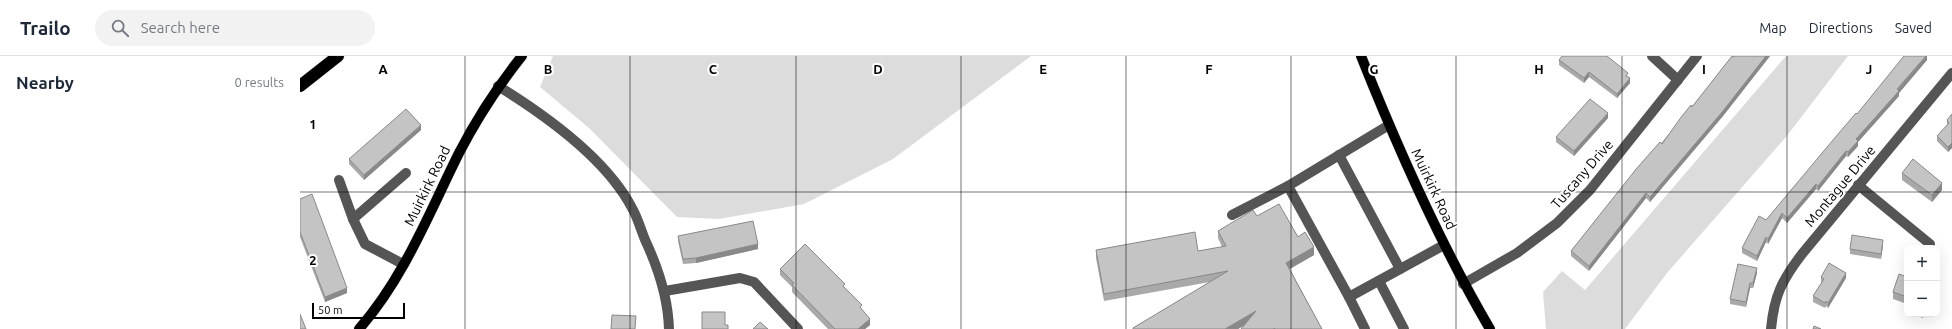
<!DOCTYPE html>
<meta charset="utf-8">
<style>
body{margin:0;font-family:Ubuntu,sans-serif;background:#f2f2f3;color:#1f2937}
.controls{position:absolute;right:12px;bottom:12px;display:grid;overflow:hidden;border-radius:8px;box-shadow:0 4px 16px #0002}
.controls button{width:36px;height:36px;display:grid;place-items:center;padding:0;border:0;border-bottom:1px solid #e0e1e3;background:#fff;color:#1f2937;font:20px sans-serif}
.scale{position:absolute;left:12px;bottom:10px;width:93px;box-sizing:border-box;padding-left:4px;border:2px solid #000;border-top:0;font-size:11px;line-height:14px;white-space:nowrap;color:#000;-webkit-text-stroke:3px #fff;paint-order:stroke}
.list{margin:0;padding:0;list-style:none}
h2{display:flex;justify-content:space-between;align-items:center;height:52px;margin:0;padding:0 16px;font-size:17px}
h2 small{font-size:13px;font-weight:400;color:#747a83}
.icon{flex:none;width:22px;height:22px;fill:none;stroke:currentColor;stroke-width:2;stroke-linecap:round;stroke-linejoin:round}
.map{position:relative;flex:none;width:1652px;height:273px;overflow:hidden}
header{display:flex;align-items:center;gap:24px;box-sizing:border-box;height:56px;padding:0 20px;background:#fff;border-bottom:1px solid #e0e1e3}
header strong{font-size:19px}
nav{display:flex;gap:22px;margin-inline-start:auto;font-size:14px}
.search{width:280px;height:36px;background:#f2f2f3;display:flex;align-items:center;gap:10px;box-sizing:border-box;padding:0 14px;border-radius:22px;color:#747a83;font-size:15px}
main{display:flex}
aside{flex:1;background:#fff}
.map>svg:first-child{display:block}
.green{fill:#dcdcdc}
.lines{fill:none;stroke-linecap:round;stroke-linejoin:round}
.major-casing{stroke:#dbdbdb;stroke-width:11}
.highway-casing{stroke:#dbdbdb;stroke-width:13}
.minor{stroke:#555;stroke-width:10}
.major{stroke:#000;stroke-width:10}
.highway{stroke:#000;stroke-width:12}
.wall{fill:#a9a9a9}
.shaded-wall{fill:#898989}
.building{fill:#c4c4c4;stroke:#898989}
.grid{fill:none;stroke:#000;stroke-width:1;stroke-opacity:0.55}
.labels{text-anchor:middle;stroke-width:4;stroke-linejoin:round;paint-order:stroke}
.street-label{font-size:14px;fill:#000;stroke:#fff}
.grid-label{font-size:13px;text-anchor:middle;font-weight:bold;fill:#000;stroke:#fff;stroke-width:4;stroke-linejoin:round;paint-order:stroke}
</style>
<header>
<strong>Trailo</strong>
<div class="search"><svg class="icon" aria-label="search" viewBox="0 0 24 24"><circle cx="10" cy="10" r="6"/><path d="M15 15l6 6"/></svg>Search here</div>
<nav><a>Map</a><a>Directions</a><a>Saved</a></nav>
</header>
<main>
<aside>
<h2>Nearby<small>0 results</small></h2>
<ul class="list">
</ul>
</aside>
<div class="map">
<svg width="1652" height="273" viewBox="0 0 1652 273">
<rect width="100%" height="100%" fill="#fff"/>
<!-- green -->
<g class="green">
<polygon points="253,0 731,0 593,103 504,148 419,163 377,161 289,72 240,31"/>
<polygon points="1486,0 1548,0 1486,81 1367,217 1325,273 1246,273 1243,236 1262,215 1285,234"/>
</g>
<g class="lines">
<!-- major casing -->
<g class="major-casing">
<g id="major">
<path d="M1061,0c37,93 78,186 129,273"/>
<path d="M59,273c45,-51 70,-116 100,-176 18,-35 39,-67 63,-97"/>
</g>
</g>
<!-- highway casing -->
<g class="highway-casing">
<polyline id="highway" points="0,30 38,0"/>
</g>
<!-- minor -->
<g class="minor">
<polyline points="1352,0 1378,24"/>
<path d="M198,30c47,29 108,72 134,122 6,10 9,23 14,34 13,28 22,55 23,87"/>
<polyline points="1089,69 988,130 1049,241 1144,189"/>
<polyline points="1039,99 1100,213"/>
<polyline points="39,124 53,163"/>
<polyline points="1558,129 1630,188"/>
<polyline points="932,159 988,130"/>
<polyline points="103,208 65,188 53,163 106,117"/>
<polyline points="1079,225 1104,273"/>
<polyline points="1163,228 1217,197 1257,167 1290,134 1397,0"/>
<polyline points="365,235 440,222 454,226 498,273"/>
<polyline points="1049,241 1065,273"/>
<path d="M1471,273c3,-33 11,-49 31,-75l150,-181"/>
</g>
<!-- major -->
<use href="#major" class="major"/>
<!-- highway -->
<use href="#highway" class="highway"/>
</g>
<!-- wall -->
<g class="wall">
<polygon points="1434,0 1470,0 1423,60 1350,146 1346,142 1289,215 1271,200 1271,195"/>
<polygon points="1627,0 1627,4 1599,37 1599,40 1558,86 1558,90 1548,101 1546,100 1518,135 1516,133 1487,167 1482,162 1468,188 1466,186 1457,205 1442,197 1442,192 1557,58"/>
<polygon points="1259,4 1328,21 1330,27 1317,42 1289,21 1284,27 1259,9"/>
<polygon points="1652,58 1652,92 1648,96 1637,85 1637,80 1647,70 1647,64"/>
<polygon points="1308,62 1274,100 1256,86 1256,81"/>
<polygon points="121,74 64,124 49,108 49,103"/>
<polygon points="1602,117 1642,134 1632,146 1602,124"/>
<polygon points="0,143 47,237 25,246 0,181"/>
<polygon points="957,160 998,181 1014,199 990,213 1022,273 941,273 943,270 938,273 833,273 833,272 910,226 804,245 796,202 796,194 898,195 922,191 918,182 918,175"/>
<polygon points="378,180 458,193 396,207 383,208 378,185"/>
<polygon points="1583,189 1581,203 1550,198 1550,193"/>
<polygon points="480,213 545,232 562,253 570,269 565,273 528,273 492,236 492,231 480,219"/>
<polygon points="1457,217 1453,232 1450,232 1446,251 1430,248 1430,243"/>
<polygon points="1521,221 1546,222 1528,252 1526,250 1525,252 1513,246 1513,240 1522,226 1521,226"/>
<polygon points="1607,221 1607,248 1593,243 1593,236"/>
<polygon points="1611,258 1625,258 1623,262"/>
</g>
<!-- shaded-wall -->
<g class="shaded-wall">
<polygon points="1466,0 1470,0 1423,60 1350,146 1350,141"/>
<polygon points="1626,0 1627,0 1627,4 1599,37 1599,40 1558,86 1558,90 1548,101 1548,96 1556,83"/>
<polygon points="1289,16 1289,21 1284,27 1284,22"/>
<polygon points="1330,22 1330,27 1317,42 1317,38"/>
<polygon points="1308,57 1308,62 1274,100 1274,95"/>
<polygon points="121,69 121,74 64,124 64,119"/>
<polygon points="1652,87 1652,92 1648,96 1648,91"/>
<polygon points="1546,95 1546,100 1518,135 1518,130"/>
<polygon points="1642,127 1642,134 1632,146 1632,139"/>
<polygon points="1516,128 1516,133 1487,167 1487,162"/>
<polygon points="1346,137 1346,142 1289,215 1289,210"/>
<polygon points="1482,157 1482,162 1468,188 1468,183"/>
<polygon points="1466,181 1466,186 1457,205 1457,200"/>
<polygon points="1583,184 1583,189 1581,203 1581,198"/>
<polygon points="458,188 458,193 396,207 396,202"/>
<polygon points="1014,191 1014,199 986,215 986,207"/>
<polygon points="1457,212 1457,217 1453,232 1453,227"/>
<polygon points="1546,217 1546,222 1528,252 1528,247"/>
<polygon points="1450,227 1450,232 1446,251 1446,246"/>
<polygon points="47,232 47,237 25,246 25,241"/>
<polygon points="956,255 956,263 938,273 925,273"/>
<polygon points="570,263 570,269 565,273 558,273"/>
</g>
<!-- building -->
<g class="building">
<polygon points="1262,0 1307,0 1328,17 1326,20 1330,22 1317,38 1289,16 1284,22 1259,4"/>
<polygon points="1432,0 1434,1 1434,0 1466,0 1423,55 1350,141 1346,137 1289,210 1271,195 1337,112 1360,86 1362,88 1382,60 1391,49 1392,51"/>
<polygon points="1604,0 1626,0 1597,33 1599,35 1556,83 1558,85 1548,96 1546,95 1518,130 1516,128 1487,162 1482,157 1468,183 1466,181 1457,200 1442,192 1459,160 1466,164 1533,84 1556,57 1557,58"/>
<polygon points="1290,43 1308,57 1274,95 1256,81"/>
<polygon points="106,53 121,69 64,119 49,103"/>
<polygon points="1652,58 1652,87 1648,91 1637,80 1649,67 1647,64"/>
<polygon points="1613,103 1642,127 1632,139 1602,117"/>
<polygon points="12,138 47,232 25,241 0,176 0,143"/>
<polygon points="979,148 998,181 1005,176 1014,191 986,207 1022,273 975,273 974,272 974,273 941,273 956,255 925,273 833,273 833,272 928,215 804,238 796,194 895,176 898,195 926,190 918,175 953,154 957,160"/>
<polygon points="453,165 458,188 396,202 383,203 378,180"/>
<polygon points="1552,179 1583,184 1581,198 1550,193"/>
<polygon points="505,188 545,228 543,230 562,249 560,251 570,263 558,273 535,273 492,229 494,227 480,213"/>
<polygon points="1529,207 1546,217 1528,247 1526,245 1525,247 1513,240 1524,223 1521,221"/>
<polygon points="1438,208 1457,212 1453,227 1450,227 1446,246 1430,243"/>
<polygon points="1599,218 1607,221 1607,241 1593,236"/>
<polygon points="402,256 425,256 425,269 428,269 428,273 402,273"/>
<polygon points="0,258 6,273 0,273"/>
<polygon points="312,259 336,260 335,273 311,273"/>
<polygon points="460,266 468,273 453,273"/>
<polygon points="1514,270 1521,273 1513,273"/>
</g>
<!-- grid -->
<path class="grid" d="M165,0v273M330,0v273M496,0v273M661,0v273M826,0v273M991,0v273M1156,0v273M1322,0v273M1487,0v273M0,136h1652"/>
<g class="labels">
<!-- street labels -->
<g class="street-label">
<text transform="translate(1282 118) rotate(-49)" y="5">Tuscany Drive</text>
<text transform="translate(127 130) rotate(-64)" y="5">Muirkirk Road</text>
<text transform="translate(1540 130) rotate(-50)" y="5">Montague Drive</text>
<text transform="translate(1134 133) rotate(65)" y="5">Muirkirk Road</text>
</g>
</g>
<g class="grid-label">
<text x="83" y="18">A</text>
<text x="248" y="18">B</text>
<text x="413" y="18">C</text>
<text x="578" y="18">D</text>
<text x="743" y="18">E</text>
<text x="909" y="18">F</text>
<text x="1074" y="18">G</text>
<text x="1239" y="18">H</text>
<text x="1404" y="18">I</text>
<text x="1569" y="18">J</text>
<text x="13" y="73">1</text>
<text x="13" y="209">2</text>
</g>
</svg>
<div class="controls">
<button>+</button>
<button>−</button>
</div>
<div class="scale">50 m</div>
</div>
</main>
